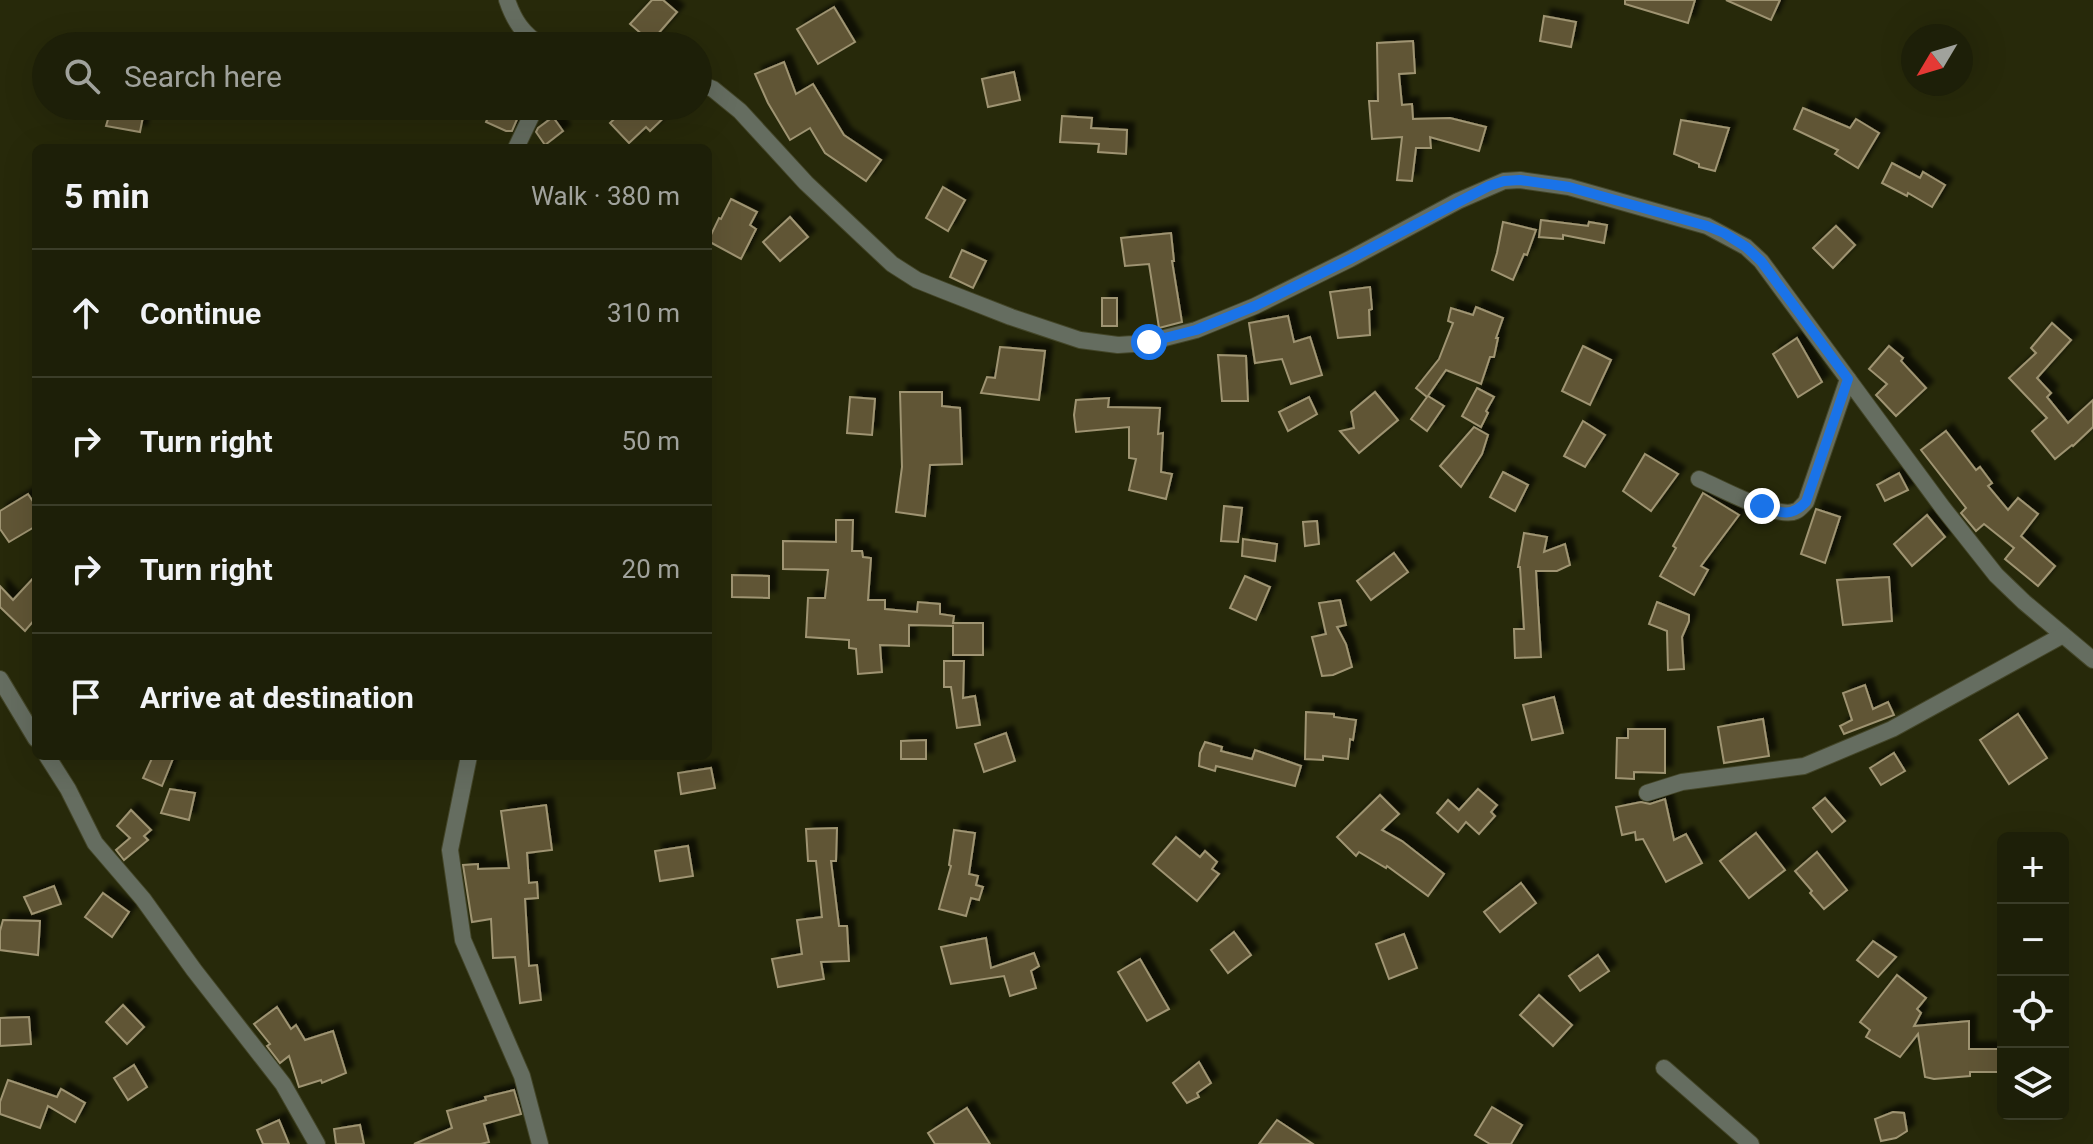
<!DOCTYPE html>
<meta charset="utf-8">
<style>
body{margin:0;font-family:Roboto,sans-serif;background:#252712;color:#f1f3f6}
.controls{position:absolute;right:24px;bottom:24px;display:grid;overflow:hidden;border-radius:12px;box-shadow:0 8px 32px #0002}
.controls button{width:72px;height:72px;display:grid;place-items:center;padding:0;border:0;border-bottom:2px solid #3b3d29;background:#1d1f08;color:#f1f3f6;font:40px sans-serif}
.compass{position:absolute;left:1901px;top:24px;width:72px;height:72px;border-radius:50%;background:#1d1f08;box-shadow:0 8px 32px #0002;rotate:232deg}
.stop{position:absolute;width:24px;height:24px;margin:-18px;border:6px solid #1a73e8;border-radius:50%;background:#fff}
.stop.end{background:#1a73e8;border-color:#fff;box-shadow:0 2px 8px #0008}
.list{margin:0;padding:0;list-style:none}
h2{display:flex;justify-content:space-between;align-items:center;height:104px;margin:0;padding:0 32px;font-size:34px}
h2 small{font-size:26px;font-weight:400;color:#a0a29c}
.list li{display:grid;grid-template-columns:52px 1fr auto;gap:24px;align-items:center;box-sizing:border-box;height:128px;padding:0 32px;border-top:2px solid #3b3d29}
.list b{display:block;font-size:30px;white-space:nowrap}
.list em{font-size:26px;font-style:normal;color:#a0a29c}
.icon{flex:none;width:44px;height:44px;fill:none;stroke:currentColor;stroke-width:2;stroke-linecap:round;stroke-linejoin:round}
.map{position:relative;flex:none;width:2093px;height:1144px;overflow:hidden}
.search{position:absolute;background:#1d1f08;box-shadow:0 8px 32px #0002;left:32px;top:32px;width:680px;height:88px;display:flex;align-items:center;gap:20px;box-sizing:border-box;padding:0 28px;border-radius:44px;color:#a0a29c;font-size:30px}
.panel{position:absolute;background:#1d1f08;box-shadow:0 8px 32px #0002;left:32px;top:144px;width:680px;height:616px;border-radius:12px}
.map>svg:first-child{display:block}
.building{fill:#605536;stroke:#9f9472;stroke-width:2;filter:url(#shadow)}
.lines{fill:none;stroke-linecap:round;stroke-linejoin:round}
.street-casing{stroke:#434528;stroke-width:18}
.street{stroke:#656d60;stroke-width:16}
.route{stroke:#1a73e8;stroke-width:10}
</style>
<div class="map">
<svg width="2093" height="1144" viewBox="0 0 2093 1144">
<defs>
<filter id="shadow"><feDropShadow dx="7" dy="-7" stdDeviation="2" flood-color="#0009"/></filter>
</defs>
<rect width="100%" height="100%" fill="#27290a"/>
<!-- building -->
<g class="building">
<polygon points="652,0 663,0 677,12 651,42 630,24"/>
<polygon points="1625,0 1695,0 1688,23 1625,4"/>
<polygon points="1726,0 1780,0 1771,20"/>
<polygon points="834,7 855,42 818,64 797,29"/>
<polygon points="1544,16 1576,22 1571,47 1540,41"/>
<polygon points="1413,41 1415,73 1399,74 1402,105 1412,104 1413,119 1450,118 1486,127 1479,151 1430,137 1431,148 1416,148 1412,181 1397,180 1402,137 1372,139 1369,101 1378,101 1377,43"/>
<polygon points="784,62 796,94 813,84 844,135 881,160 866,181 825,153 810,128 790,140 768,103 755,74"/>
<polygon points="1014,72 1020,100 988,107 982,79"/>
<polygon points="112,106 145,106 140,132 106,126"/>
<polygon points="493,106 518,117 512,131 506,131 486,122"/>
<polygon points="628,106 676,106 650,131 646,127 629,143 610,123"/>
<polygon points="1803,108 1850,128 1856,119 1879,133 1858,168 1835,154 1838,150 1794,129"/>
<polygon points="1062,116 1092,118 1091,128 1127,130 1126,154 1098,152 1099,144 1060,142"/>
<polygon points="553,117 563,131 545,145 536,132 538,128"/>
<polygon points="1681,120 1729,128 1715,171 1699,167 1699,164 1674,154"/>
<polygon points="1892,163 1920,178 1923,172 1945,185 1932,207 1908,193 1907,196 1882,183"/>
<polygon points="943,187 965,200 948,231 926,218"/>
<polygon points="731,199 757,212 750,225 756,229 741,259 708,241 719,218 721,219"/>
<polygon points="790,217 808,237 780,261 763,242"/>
<polygon points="1541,220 1588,226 1589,222 1607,225 1604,243 1563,235 1563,239 1539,237"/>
<polygon points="1503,222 1536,230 1527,255 1524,254 1513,280 1492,270 1497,253"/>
<polygon points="1836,226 1855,245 1833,268 1813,248"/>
<polygon points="1171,233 1174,261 1172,261 1182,322 1159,328 1149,264 1125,266 1121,238"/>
<polygon points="962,250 986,261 973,288 950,277"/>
<polygon points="1370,287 1372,309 1369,310 1370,335 1338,338 1330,292"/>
<rect x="1102" y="298" width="15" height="28"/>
<polygon points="1476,307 1503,318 1496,338 1498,338 1494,357 1490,357 1481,384 1446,370 1428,396 1444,406 1427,431 1411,419 1427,397 1416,388 1439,359 1453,323 1448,321 1451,308 1473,315"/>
<polygon points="1288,316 1294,342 1310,337 1322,375 1291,384 1282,359 1255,363 1249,323"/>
<polygon points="2052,323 2071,340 2037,378 2051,393 2047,397 2068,423 2093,400 2093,427 2073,446 2072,445 2055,459 2032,431 2047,418 2009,378 2036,353 2031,348"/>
<polygon points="1797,338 1822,382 1798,397 1773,354"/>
<polygon points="1583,346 1611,360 1590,405 1562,391"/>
<polygon points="1889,346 1903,358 1901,361 1926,388 1896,416 1876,395 1887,384 1869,369"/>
<polygon points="1000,347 1045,351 1039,400 981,393 987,377 995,378"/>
<polygon points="1218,355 1246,356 1248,401 1222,401"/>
<polygon points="1477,388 1494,397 1486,411 1488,413 1481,427 1462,416"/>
<polygon points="900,392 942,392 942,406 960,408 962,464 930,465 925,516 896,512 902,467"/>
<polygon points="1375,392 1398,420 1359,453 1340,431 1354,428 1351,412"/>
<polygon points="850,397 875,399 872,435 847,433"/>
<polygon points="1309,397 1317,414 1288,431 1279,412"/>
<polygon points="1109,398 1108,407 1160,408 1158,434 1163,433 1161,472 1172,474 1166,499 1129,490 1136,459 1129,458 1129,427 1076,432 1074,415 1076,400"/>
<polygon points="1583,421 1605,435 1585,467 1564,456"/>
<polygon points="1474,427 1488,435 1482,454 1461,487 1440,466"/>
<polygon points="1946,431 1976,470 1980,467 1992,483 1988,486 2008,510 2018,498 2038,514 2021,536 2055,566 2038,586 2005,559 2014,548 1984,524 1976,531 1961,513 1966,508 1921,450"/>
<polygon points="1645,454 1678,474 1651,511 1623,491"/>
<polygon points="1503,472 1528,485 1515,511 1490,497"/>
<polygon points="1899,473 1908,490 1885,501 1877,485"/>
<polygon points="1703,493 1739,515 1701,566 1708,570 1694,595 1660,576 1676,548 1673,546"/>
<polygon points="28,494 36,506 36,526 9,542 0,529 0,511"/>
<polygon points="1224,506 1242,508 1238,542 1221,541"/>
<polygon points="1816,509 1840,517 1825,563 1801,554"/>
<polygon points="1927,515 1945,537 1912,566 1894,544"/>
<polygon points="836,520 853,520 852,551 862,551 863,557 871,558 868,600 885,600 885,609 917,612 918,602 940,604 940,614 954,616 953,623 983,623 983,655 953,655 953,626 909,625 909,646 880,645 882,672 858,674 856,649 849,648 849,640 806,637 808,598 825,598 828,570 783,569 783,541 836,542"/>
<polygon points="1317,521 1319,544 1305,546 1303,522"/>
<polygon points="1524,533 1547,537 1544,552 1565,544 1570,565 1557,571 1536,571 1541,657 1515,658 1514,629 1524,629 1520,567 1518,567"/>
<polygon points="1243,539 1277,544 1275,561 1242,556"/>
<polygon points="1394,553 1408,572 1371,600 1357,581"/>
<polygon points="36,575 36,618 25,631 0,607 0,586 13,600"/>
<polygon points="732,575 769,576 769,598 732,597"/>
<polygon points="1245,576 1270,587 1256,620 1230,608"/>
<polygon points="1889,577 1892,621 1843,625 1837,580"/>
<polygon points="1340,600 1346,625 1337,627 1346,644 1352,667 1333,675 1322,676 1312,637 1326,634 1319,603"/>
<polygon points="1657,602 1689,615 1689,621 1682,637 1684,669 1668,670 1667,631 1649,624"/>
<polygon points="944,661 964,661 963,698 975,696 980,725 957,728 951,687 944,687"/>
<polygon points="1865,685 1873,709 1888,702 1894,715 1844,734 1840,726 1852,720 1843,693"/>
<polygon points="1554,697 1563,733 1532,740 1523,705"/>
<polygon points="1306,712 1334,714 1334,717 1356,720 1353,740 1350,739 1348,759 1323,756 1323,760 1305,759"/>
<polygon points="2018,714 2047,758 2009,784 1980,740"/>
<polygon points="1763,719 1769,756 1724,763 1718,727"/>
<polygon points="1628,729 1665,729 1665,773 1634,772 1634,779 1616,778 1617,738 1628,738"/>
<polygon points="1006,733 1015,761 984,772 975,744"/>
<polygon points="926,740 926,759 901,759 901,741"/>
<polygon points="1205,742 1222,747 1221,751 1252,759 1255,750 1301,766 1295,786 1232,770 1216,766 1215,771 1199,766 1200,753"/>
<polygon points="1894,753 1905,771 1881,785 1870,768"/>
<polygon points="153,756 174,756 162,786 143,778"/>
<polygon points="711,768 715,788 681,794 678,773"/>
<polygon points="170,789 195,793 189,820 161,813"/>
<polygon points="1478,789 1497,805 1491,812 1495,816 1479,834 1466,822 1458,832 1437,813 1448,800 1459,810"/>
<polygon points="1380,795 1399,814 1382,830 1402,841 1444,874 1428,896 1387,866 1386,868 1359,852 1356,856 1337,837"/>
<polygon points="1825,798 1845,821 1832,832 1813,808"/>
<polygon points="1665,799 1674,840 1686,834 1702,863 1666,882 1643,839 1636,840 1635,832 1622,835 1616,807 1641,802 1650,804"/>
<polygon points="546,805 552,850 527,853 529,883 537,882 538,898 525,899 529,966 537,965 541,1000 520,1003 515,957 493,958 491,919 472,922 463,865 478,864 478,869 509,868 501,811"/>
<polygon points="131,810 151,830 144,836 148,840 124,860 116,850 130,838 117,826"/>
<polygon points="837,828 836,861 831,861 839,926 847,926 849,961 821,962 824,979 778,987 772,959 802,954 797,920 822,917 816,861 808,861 806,829"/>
<polygon points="954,830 975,833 969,874 978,876 976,885 983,887 979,900 971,898 966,916 939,909 951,866 949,865"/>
<polygon points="1756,833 1785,870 1749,898 1720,861"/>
<polygon points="1176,837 1200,857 1205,851 1217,862 1212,869 1219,874 1197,901 1153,864"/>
<polygon points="688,846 693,876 660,881 655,851"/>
<polygon points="1817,852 1847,890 1824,909 1810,893 1812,891 1795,871"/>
<polygon points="1521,883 1536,903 1500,932 1484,912"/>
<polygon points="54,886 61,904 32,914 24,897"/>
<polygon points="103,893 129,912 112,937 85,917"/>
<polygon points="3,920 40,921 38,955 0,950 0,931"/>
<polygon points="1234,932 1251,955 1228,973 1211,950"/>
<polygon points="1404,934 1417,968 1389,979 1376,944"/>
<polygon points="986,938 991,968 1034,953 1039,966 1031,971 1036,988 1010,996 1004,976 951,984 941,947"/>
<polygon points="1873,941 1896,957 1878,977 1857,960"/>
<polygon points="1598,955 1609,971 1580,991 1569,976"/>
<polygon points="1140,959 1169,1009 1147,1021 1118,972"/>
<polygon points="1897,975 1926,998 1917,1009 1921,1013 1914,1026 1969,1021 1969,1049 2000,1049 2000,1072 1970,1072 1970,1076 1934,1079 1925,1077 1918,1034 1900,1057 1866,1037 1870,1030 1860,1022"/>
<polygon points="1539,995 1572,1025 1553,1046 1520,1015"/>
<polygon points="123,1005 144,1027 127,1044 106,1022"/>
<polygon points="277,1007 291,1029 296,1025 305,1040 333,1031 346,1073 322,1083 321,1080 299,1087 289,1056 280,1063 267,1046 270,1044 254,1024"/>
<polygon points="29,1017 31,1044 0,1046 0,1018"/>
<polygon points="1199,1062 1211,1083 1197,1093 1199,1097 1187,1103 1173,1083"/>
<polygon points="134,1065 147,1087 128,1100 114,1078"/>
<polygon points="8,1080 57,1097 61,1089 85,1103 75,1122 48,1106 40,1128 0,1114 0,1102"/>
<polygon points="514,1090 521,1114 484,1124 489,1142 481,1144 414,1144 452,1128 447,1111 486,1100 485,1097"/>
<polygon points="1492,1107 1522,1125 1511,1144 1490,1144 1475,1135"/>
<polygon points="967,1108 990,1144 935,1144 928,1133"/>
<polygon points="1893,1112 1904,1113 1907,1131 1896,1138 1881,1141 1875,1119"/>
<polygon points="279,1120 289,1144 263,1144 257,1130"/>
<polygon points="1277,1120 1313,1144 1259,1144"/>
<polygon points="360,1125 364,1144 336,1144 334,1129"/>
</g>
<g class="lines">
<!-- street casing -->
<g class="street-casing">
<g id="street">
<path d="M507,0c7,21 16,34 35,46"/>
<polyline points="698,83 713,89 740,111 806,183 892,264 917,280 942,290 1011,317 1080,340 1118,345 1133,344 1149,342 1196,330 1255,306 1350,259 1458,201 1504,181 1520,180 1569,187 1707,226 1746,247 1761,261 1943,508 1996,575 2024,602 2093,660"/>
<polyline points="516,148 536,106"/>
<path d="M1699,479c20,8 78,41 97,32 3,-1 8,-7 10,-9l42,-123"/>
<polyline points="0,679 36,739"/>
<polyline points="47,756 68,789 95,843 143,899 194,970 283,1084 317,1144"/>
<polyline points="469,756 450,850 463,940 522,1076 540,1144"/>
<polyline points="1647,793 1682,782 1804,766 1892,729 2063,635"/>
<polyline points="1664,1068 1751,1144"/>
</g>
</g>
<!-- street -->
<use href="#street" class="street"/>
</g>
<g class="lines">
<!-- route -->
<path class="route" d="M1149,342l47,-12 59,-24 95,-47 139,-73 15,-5 16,-1 49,7 138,39 17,7 22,14 15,14 87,118 -42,123c-16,16 -25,11 -44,4"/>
</g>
</svg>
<div class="controls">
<button>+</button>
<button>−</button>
<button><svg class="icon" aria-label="locate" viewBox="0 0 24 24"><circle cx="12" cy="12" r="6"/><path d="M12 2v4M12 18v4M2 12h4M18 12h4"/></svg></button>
<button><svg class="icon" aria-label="layers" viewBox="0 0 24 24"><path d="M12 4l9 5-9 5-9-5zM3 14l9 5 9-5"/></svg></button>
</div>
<svg class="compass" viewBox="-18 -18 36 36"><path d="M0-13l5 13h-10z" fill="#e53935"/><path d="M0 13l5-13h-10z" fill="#a0a29c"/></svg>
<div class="stop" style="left:1149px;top:342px"></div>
<div class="stop end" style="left:1762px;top:506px"></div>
<div class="search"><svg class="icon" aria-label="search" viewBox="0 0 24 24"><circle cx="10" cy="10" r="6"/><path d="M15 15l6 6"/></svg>Search here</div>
<section class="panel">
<h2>5 min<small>Walk · 380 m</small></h2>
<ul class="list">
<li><svg class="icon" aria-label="ahead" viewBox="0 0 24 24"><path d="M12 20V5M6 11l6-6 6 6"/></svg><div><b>Continue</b></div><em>310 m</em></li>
<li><svg class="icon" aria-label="right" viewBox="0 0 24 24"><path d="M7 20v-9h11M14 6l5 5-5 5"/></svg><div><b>Turn right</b></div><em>50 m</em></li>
<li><svg class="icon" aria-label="right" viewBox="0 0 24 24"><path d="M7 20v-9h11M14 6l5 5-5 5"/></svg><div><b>Turn right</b></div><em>20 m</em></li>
<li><svg class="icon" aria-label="arrive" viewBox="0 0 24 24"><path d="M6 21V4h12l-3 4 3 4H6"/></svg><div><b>Arrive at destination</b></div></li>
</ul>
</section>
</div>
